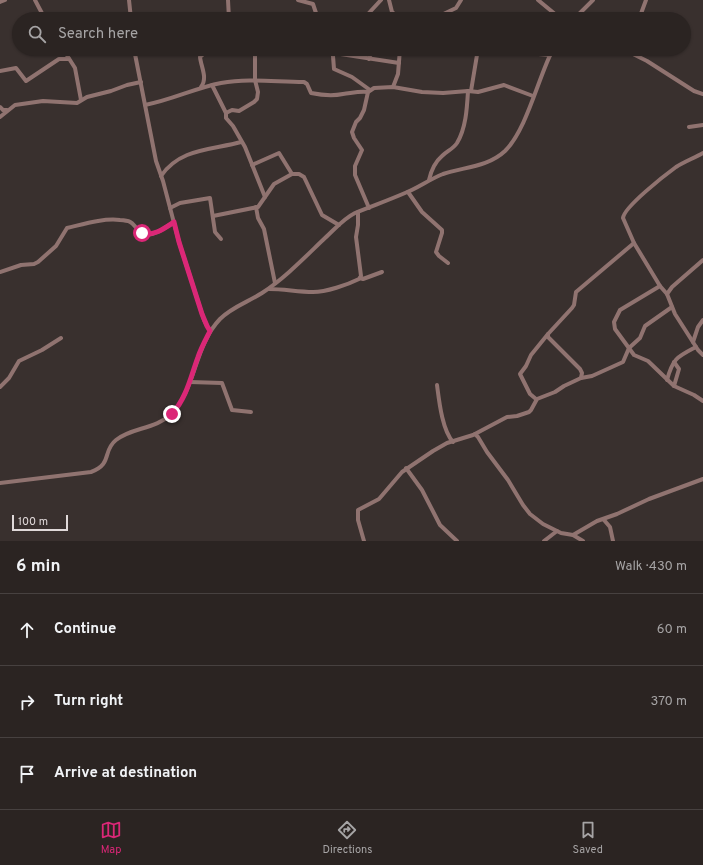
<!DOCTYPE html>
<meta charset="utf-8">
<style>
body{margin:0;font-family:Overpass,sans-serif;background:#332c2a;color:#f1f3f6}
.scale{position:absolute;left:12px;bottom:10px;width:56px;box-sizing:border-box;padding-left:4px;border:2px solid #e0d9d9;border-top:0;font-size:11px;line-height:14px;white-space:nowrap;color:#e0d9d9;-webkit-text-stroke:3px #39302e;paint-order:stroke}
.stop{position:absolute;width:12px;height:12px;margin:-9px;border:3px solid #db2777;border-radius:50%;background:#fff}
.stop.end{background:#db2777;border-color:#fff;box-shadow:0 1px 4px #0008}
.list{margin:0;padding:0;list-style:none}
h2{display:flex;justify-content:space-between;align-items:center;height:52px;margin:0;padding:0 16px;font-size:17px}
h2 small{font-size:13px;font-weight:400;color:#a6a4a5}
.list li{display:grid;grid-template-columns:26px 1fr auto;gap:12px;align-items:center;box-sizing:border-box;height:72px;padding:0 16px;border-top:1px solid #474140}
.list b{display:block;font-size:15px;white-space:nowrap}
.list em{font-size:13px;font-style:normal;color:#a6a4a5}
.icon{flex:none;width:22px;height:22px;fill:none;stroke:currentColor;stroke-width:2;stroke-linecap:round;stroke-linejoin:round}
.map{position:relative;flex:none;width:703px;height:541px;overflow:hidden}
.search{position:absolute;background:#2b2422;box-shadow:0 1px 3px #0004;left:12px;right:12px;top:12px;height:44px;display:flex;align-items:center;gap:10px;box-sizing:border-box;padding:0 14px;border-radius:22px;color:#a6a4a5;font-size:15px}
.sheet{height:268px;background:#2b2422}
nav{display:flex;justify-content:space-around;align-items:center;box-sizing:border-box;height:56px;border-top:1px solid #474140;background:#2b2422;font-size:11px;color:#a6a4a5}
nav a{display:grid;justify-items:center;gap:2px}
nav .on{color:#db2777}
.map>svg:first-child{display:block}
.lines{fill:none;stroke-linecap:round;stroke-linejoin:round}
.minor{stroke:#907370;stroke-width:4}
.route{stroke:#db2777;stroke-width:5}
</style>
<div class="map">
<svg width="703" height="541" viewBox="0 0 703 541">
<rect width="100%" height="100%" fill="#39302e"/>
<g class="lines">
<!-- minor -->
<g class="minor">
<polyline points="35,0 45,19"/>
<polyline points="129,0 131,19"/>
<polyline points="228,0 229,19"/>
<polyline points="298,0 313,4 318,19"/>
<polyline points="389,0 392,12 401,19"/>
<polyline points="538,0 561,19"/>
<polyline points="0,2 5,0"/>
<polyline points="367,19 368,14 381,0"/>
<polyline points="433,19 456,8 461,0"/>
<polyline points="574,19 593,0"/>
<polyline points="639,19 646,0"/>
<polyline points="63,49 75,68 81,100"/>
<polyline points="134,49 156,161 163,181 179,242 204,320 210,331"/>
<polyline points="326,49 334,53 399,63"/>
<polyline points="505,49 515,52 550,55"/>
<polyline points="623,49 647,61 694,91 703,94"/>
<polyline points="334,53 333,56 334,69 352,77 370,90"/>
<polyline points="369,59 372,49"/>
<polyline points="0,71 16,68 26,81 59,59 69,59"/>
<polyline points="212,85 226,113 226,118 233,126 245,147 265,197"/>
<path d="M201,87c7,-9 0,-20 -1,-30l9,-8"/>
<polyline points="393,87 398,74 400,49"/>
<polyline points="471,91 478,49"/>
<path d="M145,105c27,-5 50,-17 76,-22 28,-5 55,-1 83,-1l3,2 4,9c10,2 22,3 32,1 9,-1 16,-3 25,-2"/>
<polyline points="0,107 3,110 7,110"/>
<polyline points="226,113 232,110 239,111 254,102 257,99 258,92 255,80 255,53"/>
<polyline points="0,117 15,105 43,101 77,103 87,97 111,91 127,85 141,82"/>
<polyline points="689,127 703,125"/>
<path d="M703,153c-9,5 -19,9 -27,14 -11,8 -52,40 -53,51l11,25 26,43 7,8 8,20 23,36 5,5"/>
<polyline points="252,165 279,153 292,174 299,174 304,177 322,215 339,225"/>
<path d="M161,176c19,-28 51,-26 80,-34"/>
<path d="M429,180c2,-9 6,-18 13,-24 5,-5 11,-7 15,-13 9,-15 10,-35 11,-52"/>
<polyline points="408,192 422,212 442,230 442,233 436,252 439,256 448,263"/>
<polyline points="256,207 258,218 264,229 275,283"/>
<polyline points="170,208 180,203 210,198 215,232 221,239"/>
<polyline points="369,208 355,175 355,166 362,150 354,138 352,132 356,122 360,118 364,110 368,92 374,88 393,87 422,92 443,93 468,91 478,92 504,85 533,96"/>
<polyline points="213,216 258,207 274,184 292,174"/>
<path d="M0,272l21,-7 13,-1 4,-2 18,-16 11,-18c17,-4 36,-10 53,-8 14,1 11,3 20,12 8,8 27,-5 34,-10"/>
<polyline points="360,278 363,279 382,272"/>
<polyline points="660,286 620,310 614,322 615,329 634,355 648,361 674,386 694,395 703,401"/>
<path d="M269,289c15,0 29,3 44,3 13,0 34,-7 46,-13l2,-3 -1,-8 -4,-31 2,-12v-13"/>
<polyline points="667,294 672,287 703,260"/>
<polyline points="693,342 698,327 703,320"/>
<polyline points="674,362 679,369 674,386"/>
<polyline points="581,378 592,376 623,362 629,348 640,338 645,326 672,307"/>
<path d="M667,380c6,-22 10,-23 29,-33"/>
<polyline points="190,382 222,383 232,410 251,412"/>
<path d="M437,385c2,15 5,45 16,57"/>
<polyline points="0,387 9,378 19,361 42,350 61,338"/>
<polyline points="536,399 530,394 520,374 526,366 531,355 548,334"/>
<polyline points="475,434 478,437 487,452 508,480 523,505 530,514 543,524 561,533 573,535 583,541"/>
<polyline points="406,468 422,490 440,525 457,541"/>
<path d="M0,483l91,-11c22,-8 11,-21 25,-32 16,-13 39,-10 57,-27 5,-5 8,-13 12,-19 12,-25 15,-54 35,-75 12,-12 28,-17 42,-26 23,-15 43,-36 63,-55 10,-9 18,-19 30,-25 17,-7 34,-13 50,-20 13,-5 25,-14 38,-19 21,-7 45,-7 62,-23 22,-22 33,-73 48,-102"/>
<polyline points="604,520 610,527 613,541"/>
<polyline points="573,535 597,521 617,514 649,499 703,479"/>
<polyline points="364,541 358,520 358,510 379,499 402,472 433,451 447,443 473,435 507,417 517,416 529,412 531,410 537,399 555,392 564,386 581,378 582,373 580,369 548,337 548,334 572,308 574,305 576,292 634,243"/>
<polyline points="544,541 557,531"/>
</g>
</g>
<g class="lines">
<!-- route -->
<path class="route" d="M142,233c11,4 23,-5 32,-11l5,20 23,72 5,12 3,5c-4,8 -9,17 -12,26 -7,19 -11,40 -26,57"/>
</g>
</svg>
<div class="scale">100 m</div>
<div class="stop" style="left:142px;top:233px"></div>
<div class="stop end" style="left:172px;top:414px"></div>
<div class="search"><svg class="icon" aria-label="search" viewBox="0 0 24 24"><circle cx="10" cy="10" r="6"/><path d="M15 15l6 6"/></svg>Search here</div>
</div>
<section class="sheet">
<h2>6 min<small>Walk · 430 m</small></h2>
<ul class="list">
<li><svg class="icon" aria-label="ahead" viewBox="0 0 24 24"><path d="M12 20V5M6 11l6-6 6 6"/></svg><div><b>Continue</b></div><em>60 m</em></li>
<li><svg class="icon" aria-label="right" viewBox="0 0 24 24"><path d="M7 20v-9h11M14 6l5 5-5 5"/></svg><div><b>Turn right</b></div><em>370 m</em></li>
<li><svg class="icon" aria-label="arrive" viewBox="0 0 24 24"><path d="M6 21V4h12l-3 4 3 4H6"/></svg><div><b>Arrive at destination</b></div></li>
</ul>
</section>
<nav>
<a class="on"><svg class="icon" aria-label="map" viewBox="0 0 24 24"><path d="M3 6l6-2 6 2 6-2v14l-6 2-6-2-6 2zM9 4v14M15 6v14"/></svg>Map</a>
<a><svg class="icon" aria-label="directions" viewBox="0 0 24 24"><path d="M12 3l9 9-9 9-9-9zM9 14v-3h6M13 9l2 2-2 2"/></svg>Directions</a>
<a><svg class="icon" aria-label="saved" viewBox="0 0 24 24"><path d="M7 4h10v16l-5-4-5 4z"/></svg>Saved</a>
</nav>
